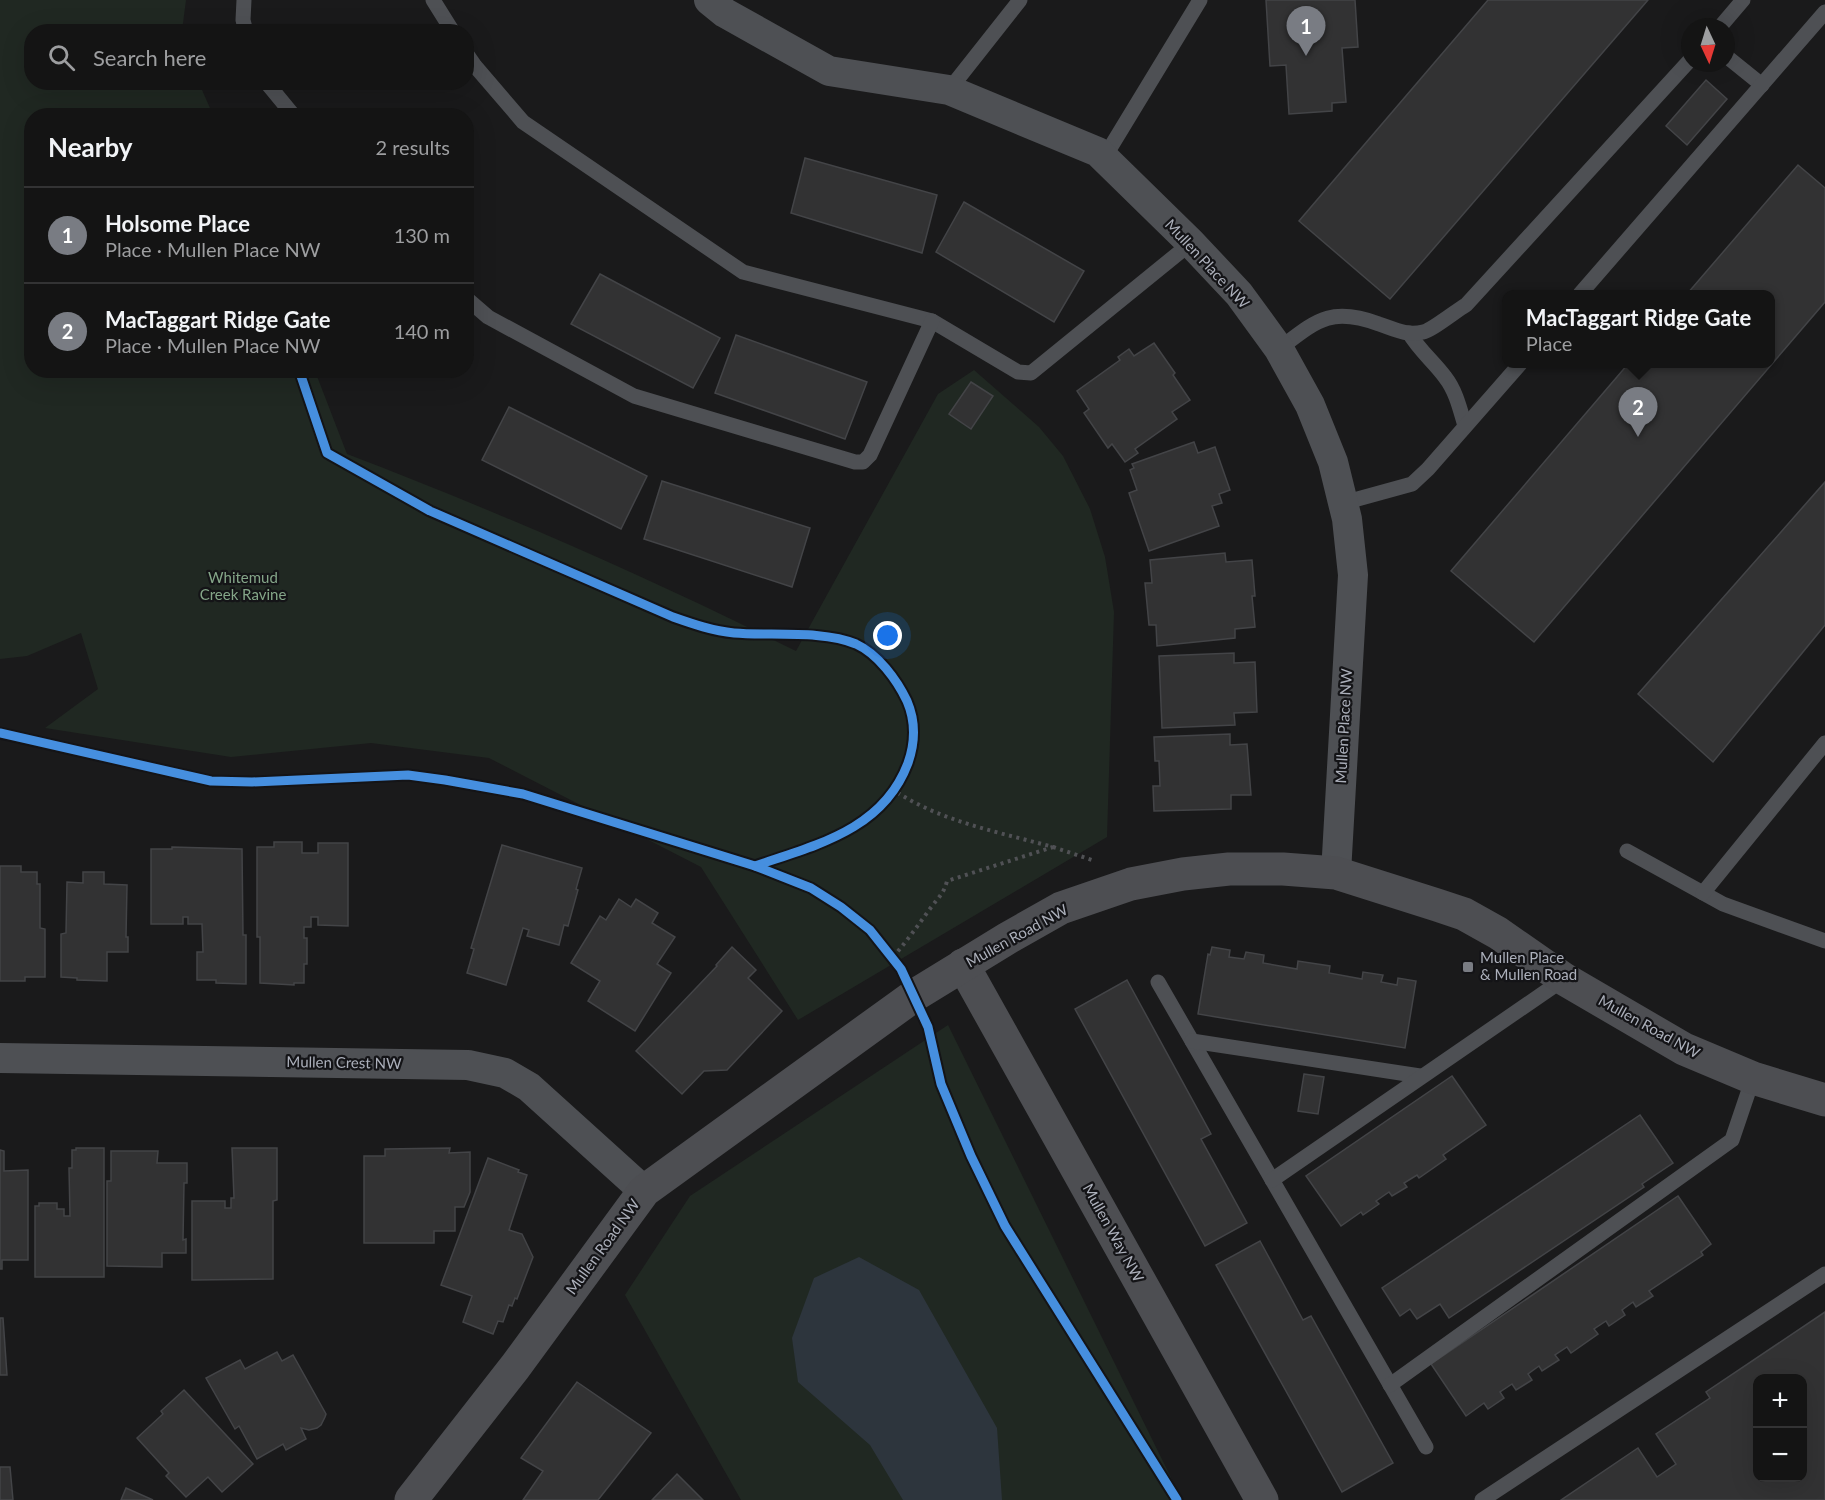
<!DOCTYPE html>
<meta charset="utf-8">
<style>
body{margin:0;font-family:Lato,sans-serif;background:#1d1d1d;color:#f1f3f6}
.controls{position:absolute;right:18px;bottom:18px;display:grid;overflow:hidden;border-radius:12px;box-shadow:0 6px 24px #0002}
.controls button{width:54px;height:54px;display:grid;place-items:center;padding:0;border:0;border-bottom:2px solid #333334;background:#141414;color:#f1f3f6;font:30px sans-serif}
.compass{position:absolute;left:1681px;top:18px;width:54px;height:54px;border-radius:50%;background:#141414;box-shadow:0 6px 24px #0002;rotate:176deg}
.you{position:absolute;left:888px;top:636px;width:21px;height:21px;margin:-15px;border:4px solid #fff;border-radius:50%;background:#1a73e8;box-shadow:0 0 0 9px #1a73e833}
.badge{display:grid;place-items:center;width:39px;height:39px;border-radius:50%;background:#797c83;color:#fff;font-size:20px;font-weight:700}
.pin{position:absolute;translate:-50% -50px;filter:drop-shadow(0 2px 3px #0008)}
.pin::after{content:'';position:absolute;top:32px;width:21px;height:18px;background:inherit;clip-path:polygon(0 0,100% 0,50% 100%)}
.popup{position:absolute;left:1502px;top:290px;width:273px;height:78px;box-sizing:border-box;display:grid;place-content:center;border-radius:12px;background:#141414;filter:drop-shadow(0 2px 4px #0005);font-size:20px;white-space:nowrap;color:#9d9ea0}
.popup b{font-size:22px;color:#f1f3f6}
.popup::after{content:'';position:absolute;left:50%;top:100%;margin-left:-12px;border:12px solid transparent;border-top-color:#141414}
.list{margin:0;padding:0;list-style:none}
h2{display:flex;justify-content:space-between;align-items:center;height:78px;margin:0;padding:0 24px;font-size:26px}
h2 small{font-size:20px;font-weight:400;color:#9d9ea0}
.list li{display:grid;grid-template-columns:39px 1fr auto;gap:18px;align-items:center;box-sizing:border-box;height:96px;padding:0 24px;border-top:2px solid #333334}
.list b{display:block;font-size:22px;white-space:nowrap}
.list p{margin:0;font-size:20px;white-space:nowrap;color:#9d9ea0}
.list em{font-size:20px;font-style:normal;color:#9d9ea0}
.icon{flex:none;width:33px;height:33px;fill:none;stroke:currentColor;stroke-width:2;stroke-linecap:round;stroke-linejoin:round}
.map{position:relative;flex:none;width:1825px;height:1500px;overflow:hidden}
.search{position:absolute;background:#141414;box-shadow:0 6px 24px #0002;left:24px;top:24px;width:450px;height:66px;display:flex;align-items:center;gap:15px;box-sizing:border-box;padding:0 21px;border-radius:24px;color:#9d9ea0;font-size:22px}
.panel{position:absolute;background:#141414;box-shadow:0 6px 24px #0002;left:24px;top:108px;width:450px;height:270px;border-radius:24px}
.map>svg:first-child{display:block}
.green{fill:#202822}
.water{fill:#2d353d}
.building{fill:#323233;stroke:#434447;stroke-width:1.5;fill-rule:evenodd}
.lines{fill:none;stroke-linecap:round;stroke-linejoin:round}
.path{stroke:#505155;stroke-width:4;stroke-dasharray:3 4.5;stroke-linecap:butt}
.lane{stroke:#4e5054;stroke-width:15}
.street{stroke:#4e5054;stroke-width:30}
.secondary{stroke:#4d4e52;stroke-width:33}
.cycleway-casing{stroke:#141417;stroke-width:13}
.cycleway{stroke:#468fdf;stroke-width:9}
.poi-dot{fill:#797c83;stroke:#141417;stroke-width:2}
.labels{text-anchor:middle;stroke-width:4.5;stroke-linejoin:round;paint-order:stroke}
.street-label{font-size:15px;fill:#acb0bb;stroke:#141417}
.park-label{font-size:15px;fill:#84a588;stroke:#141417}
.poi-label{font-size:15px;fill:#acb0bb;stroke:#141417;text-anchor:start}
</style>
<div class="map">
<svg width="1825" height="1500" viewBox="0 0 1825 1500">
<rect width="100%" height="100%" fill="#1a1a1b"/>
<!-- green -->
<g class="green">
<path d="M0,0h186l-4,31 -150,1v50l167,1 14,32 -181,1v254l283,1 32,83c152,58 303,124 449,197l142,-257 36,-24 65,57 24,29 27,53 15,48 9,55 -7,225 -309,183 -97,-153 -212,-109 -118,-15 -140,14 -186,-29 53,-39 -17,-56 -54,23 -27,3z"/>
<polygon points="948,1025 1182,1500 741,1500 625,1295 690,1196"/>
</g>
<!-- water -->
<polygon class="water" points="859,1257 919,1290 997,1428 1002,1500 903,1500 870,1445 798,1382 792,1338 814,1278"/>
<!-- building -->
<g class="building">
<polygon points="1266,0 1355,0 1358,47 1342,48 1346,102 1332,103 1332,111 1289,114 1286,65 1270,66"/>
<polygon points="1488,0 1648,0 1390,299 1299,221"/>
<polygon points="1706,80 1727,99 1687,145 1666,126"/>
<polygon points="805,158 937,195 922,253 791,213"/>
<polygon points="1798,165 1825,188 1825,302 1534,642 1451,571 1628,364 1770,364 1770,294 1687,294"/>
<polygon points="964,202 1084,271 1054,322 936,252"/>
<polygon points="600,274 720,338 693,388 571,324"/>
<polygon points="736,335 867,382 845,439 715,393"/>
<polygon points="1154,343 1175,373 1173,375 1190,400 1172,412 1177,419 1135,449 1138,453 1125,462 1112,444 1108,448 1084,413 1089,409 1077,391 1120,360 1118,357 1129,349 1134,356"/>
<polygon points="971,382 993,396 971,429 949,414"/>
<polygon points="509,407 647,476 621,529 482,460"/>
<polygon points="1194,442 1198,453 1215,447 1230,490 1219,494 1222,503 1212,506 1219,526 1149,551 1129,493 1137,490 1130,470 1134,468 1132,464"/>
<polygon points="662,481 810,528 792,587 644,539"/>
<polygon points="1825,482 1825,625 1713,762 1638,694"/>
<polygon points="1225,553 1226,562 1252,560 1255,596 1252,596 1255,627 1235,629 1235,638 1157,646 1156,625 1149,625 1145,583 1152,583 1150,560"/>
<polygon points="1234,653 1234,663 1255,662 1257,712 1234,713 1235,725 1162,728 1159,656"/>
<polygon points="1230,734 1230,745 1247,744 1251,795 1231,795 1231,809 1154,811 1153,786 1160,786 1159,761 1155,761 1154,737"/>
<polygon points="274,842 302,842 302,853 318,853 318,843 348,843 348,926 318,925 318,917 311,917 311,927 304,927 304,938 307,938 307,964 304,964 304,983 294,983 294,985 260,983 260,937 257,937 257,847 274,847"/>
<polygon points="502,845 582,868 576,889 578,890 568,926 564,925 559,945 527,936 529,930 523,928 506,985 467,973 474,949 471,948"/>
<polygon points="172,847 242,849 243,935 246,935 246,984 216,983 216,980 197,980 197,952 203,952 202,924 188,924 188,917 183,917 183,924 151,924 151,849 172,849"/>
<polygon points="0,866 21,866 21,872 37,872 37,884 40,884 40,928 45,929 45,977 25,977 25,981 0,981"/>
<polygon points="83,872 104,872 104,884 127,885 126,937 128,937 128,952 107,952 107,981 77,980 77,978 61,977 61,934 66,933 67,882 83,883"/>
<polygon points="619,899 631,907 636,899 658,913 652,923 675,937 657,964 671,973 635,1031 588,1001 600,981 571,963 600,916 606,920"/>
<polygon points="732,947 756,970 748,978 782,1011 727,1070 704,1071 682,1094 636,1051 717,966 716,965"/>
<polygon points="1212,947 1230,950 1229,957 1244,959 1246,952 1264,955 1263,963 1297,969 1298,961 1330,966 1329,973 1362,979 1363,972 1383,975 1381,982 1397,985 1398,978 1416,981 1405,1048 1198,1014 1208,954 1210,955"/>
<polygon points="1127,980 1211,1134 1201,1139 1247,1223 1205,1246 1075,1009"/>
<polygon points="1304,1074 1324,1077 1318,1114 1298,1111"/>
<polygon points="1452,1076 1486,1125 1443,1155 1446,1159 1419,1178 1417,1175 1404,1183 1407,1187 1392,1196 1389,1192 1376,1201 1379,1204 1363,1215 1361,1212 1341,1226 1306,1176"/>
<polygon points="1640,1115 1673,1163 1642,1184 1644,1187 1449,1318 1440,1304 1417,1319 1410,1309 1400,1316 1382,1288"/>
<polygon points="76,1148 104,1148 104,1277 35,1277 35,1206 39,1206 39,1203 57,1203 57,1209 64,1209 64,1216 70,1216 69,1168 72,1168 72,1150 76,1150"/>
<polygon points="232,1148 277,1148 277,1200 273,1201 273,1279 192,1280 192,1201 225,1201 225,1208 231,1208 231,1198 234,1198"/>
<polygon points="450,1148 449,1153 470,1152 470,1192 464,1207 455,1207 455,1231 434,1231 434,1243 364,1243 364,1156 385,1156 385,1149"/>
<polygon points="0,1150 4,1151 4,1171 28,1170 28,1260 2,1260 2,1269 0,1269"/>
<polygon points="111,1151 158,1151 157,1163 187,1163 187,1183 184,1183 183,1240 186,1239 186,1253 162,1253 162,1267 107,1266 107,1181 111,1181"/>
<polygon points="488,1158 519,1170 518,1172 527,1175 509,1230 522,1234 533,1257 517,1299 515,1298 512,1306 509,1305 503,1322 498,1321 493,1334 463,1322 472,1296 441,1285"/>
<polygon points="1678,1196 1711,1244 1701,1252 1703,1255 1649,1291 1653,1296 1636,1307 1633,1302 1622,1310 1625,1315 1609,1326 1606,1321 1594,1329 1598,1334 1571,1353 1567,1347 1555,1355 1559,1360 1542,1371 1539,1366 1528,1374 1532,1380 1516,1390 1512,1384 1500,1392 1504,1398 1488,1409 1484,1403 1466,1416 1431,1364"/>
<polygon points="1260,1241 1303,1320 1311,1316 1393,1463 1342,1492 1216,1265"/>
<path d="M1825,1312v188h-264l77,-52 19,29 19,-13 -20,-30 54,-36 -4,-6zM1758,1378h44v100h-44z"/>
<polygon points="0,1318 3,1318 7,1375 0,1375"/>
<polygon points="277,1352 282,1361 293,1355 326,1414 325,1417 321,1425 317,1428 309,1430 301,1428 306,1439 286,1450 283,1444 257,1459 239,1426 235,1429 206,1378 240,1360 245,1369"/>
<polygon points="577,1382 651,1433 598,1500 523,1500 543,1471 521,1458"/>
<polygon points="184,1390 253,1464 222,1492 208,1477 186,1497 166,1476 169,1473 137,1438 163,1414 161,1411"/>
<polygon points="0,1467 10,1467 13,1500 0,1500"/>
<polygon points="677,1474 703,1500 652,1500"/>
<polygon points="126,1488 153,1500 121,1500"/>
</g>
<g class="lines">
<!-- path -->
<g class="path">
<polyline points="1053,847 1092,860"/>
<path d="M893,957c14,-16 26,-33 39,-51 7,-9 12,-13 15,-25l106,-34c-54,-15 -111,-25 -158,-56"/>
</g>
<!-- lane -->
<g class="lane">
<polyline points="244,0 243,20 246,32"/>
<polyline points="433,0 453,32"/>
<polyline points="1720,27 1743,0"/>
<polyline points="466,53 475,66 523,122 743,272 932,321 1018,372 1031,373 1191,243"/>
<polyline points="1726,56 1762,85"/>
<polyline points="266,82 294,116"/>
<polyline points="949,90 1020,0"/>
<polyline points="1104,158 1200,0"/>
<polyline points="1580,294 1825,12"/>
<polyline points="466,298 488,317 634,396 855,462 863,462 870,455 932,321"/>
<path d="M1409,333c10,17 25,29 36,44 11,14 15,32 20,49"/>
<path d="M1279,349c37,-28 51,-43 100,-25 15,5 27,12 44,8 8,-1 34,-22 43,-27l224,-245"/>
<polyline points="1343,503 1412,484 1428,469 1520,364"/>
<polyline points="1627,851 1723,904 1825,941"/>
<polyline points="1703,893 1825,743"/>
<polyline points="1158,982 1426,1447"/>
<polyline points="1192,1041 1420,1076"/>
<polyline points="1272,1180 1564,979"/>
<polyline points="1390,1385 1732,1140 1753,1078"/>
<polyline points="1482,1500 1825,1274"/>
</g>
<!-- street -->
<g class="street">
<polyline points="709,0 725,13 829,71 949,90 1098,152 1191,243 1239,294 1279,349 1310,405 1333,462 1347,519 1353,575 1336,873"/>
<polyline points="0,1058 468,1065 505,1073 529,1087 644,1191"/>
</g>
<!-- secondary -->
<g class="secondary">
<polyline points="963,965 1262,1500"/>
<polyline points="411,1500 515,1367 644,1191 915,995 1008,938 1061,908 1131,884 1183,874 1229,869 1283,869 1336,873 1437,905 1464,914 1498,933 1564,979 1684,1049 1753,1078 1825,1100"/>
</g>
<!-- cycleway casing -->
<g class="cycleway-casing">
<g id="cycleway">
<path d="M299,370l28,83 103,58 243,106c20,7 40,14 61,16 36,3 89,-3 122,11 22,10 41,36 51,57 9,21 8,42 1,62 -25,67 -92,82 -153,103"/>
<polyline points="0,733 211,781 252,782 408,775 445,780 523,794 755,866 811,888 841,907 870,930 901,969 928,1027 941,1084 971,1156 1005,1226 1177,1500"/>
</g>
</g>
<!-- cycleway -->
<use href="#cycleway" class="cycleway"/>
</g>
<!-- markers -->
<rect class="poi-dot" x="1462" y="961" width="12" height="12" rx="3"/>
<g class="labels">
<!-- street labels -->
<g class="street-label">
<text transform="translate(1207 264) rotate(47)" y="5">Mullen Place NW</text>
<text transform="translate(1344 726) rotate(-87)" y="5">Mullen Place NW</text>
<text transform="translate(1017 936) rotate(-29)" y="5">Mullen Road NW</text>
<text transform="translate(1649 1027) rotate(29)" y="5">Mullen Road NW</text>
<text transform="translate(344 1063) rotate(1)" y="5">Mullen Crest NW</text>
<text transform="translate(1113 1233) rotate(61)" y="5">Mullen Way NW</text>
<text transform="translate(603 1247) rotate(-54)" y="5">Mullen Road NW</text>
</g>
<!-- park labels -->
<g class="park-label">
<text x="243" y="583">Whitemud<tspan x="243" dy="17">Creek Ravine</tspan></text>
</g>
<!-- poi labels -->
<g class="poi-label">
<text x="1480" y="963">Mullen Place<tspan x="1480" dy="17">&amp; Mullen Road</tspan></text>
</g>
</g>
</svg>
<div class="controls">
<button>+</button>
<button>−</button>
</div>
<svg class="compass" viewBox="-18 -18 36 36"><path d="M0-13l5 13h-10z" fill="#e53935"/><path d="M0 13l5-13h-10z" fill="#9d9ea0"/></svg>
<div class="you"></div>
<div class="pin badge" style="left:1306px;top:56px">1</div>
<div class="pin badge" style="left:1638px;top:437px">2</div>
<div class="popup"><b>MacTaggart Ridge Gate</b>Place</div>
<div class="search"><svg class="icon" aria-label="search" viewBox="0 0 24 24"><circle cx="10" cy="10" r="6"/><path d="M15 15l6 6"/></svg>Search here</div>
<section class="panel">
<h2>Nearby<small>2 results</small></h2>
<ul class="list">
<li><span class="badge">1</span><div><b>Holsome Place</b><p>Place · Mullen Place NW</p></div><em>130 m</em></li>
<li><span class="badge">2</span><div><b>MacTaggart Ridge Gate</b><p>Place · Mullen Place NW</p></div><em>140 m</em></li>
</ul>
</section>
</div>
